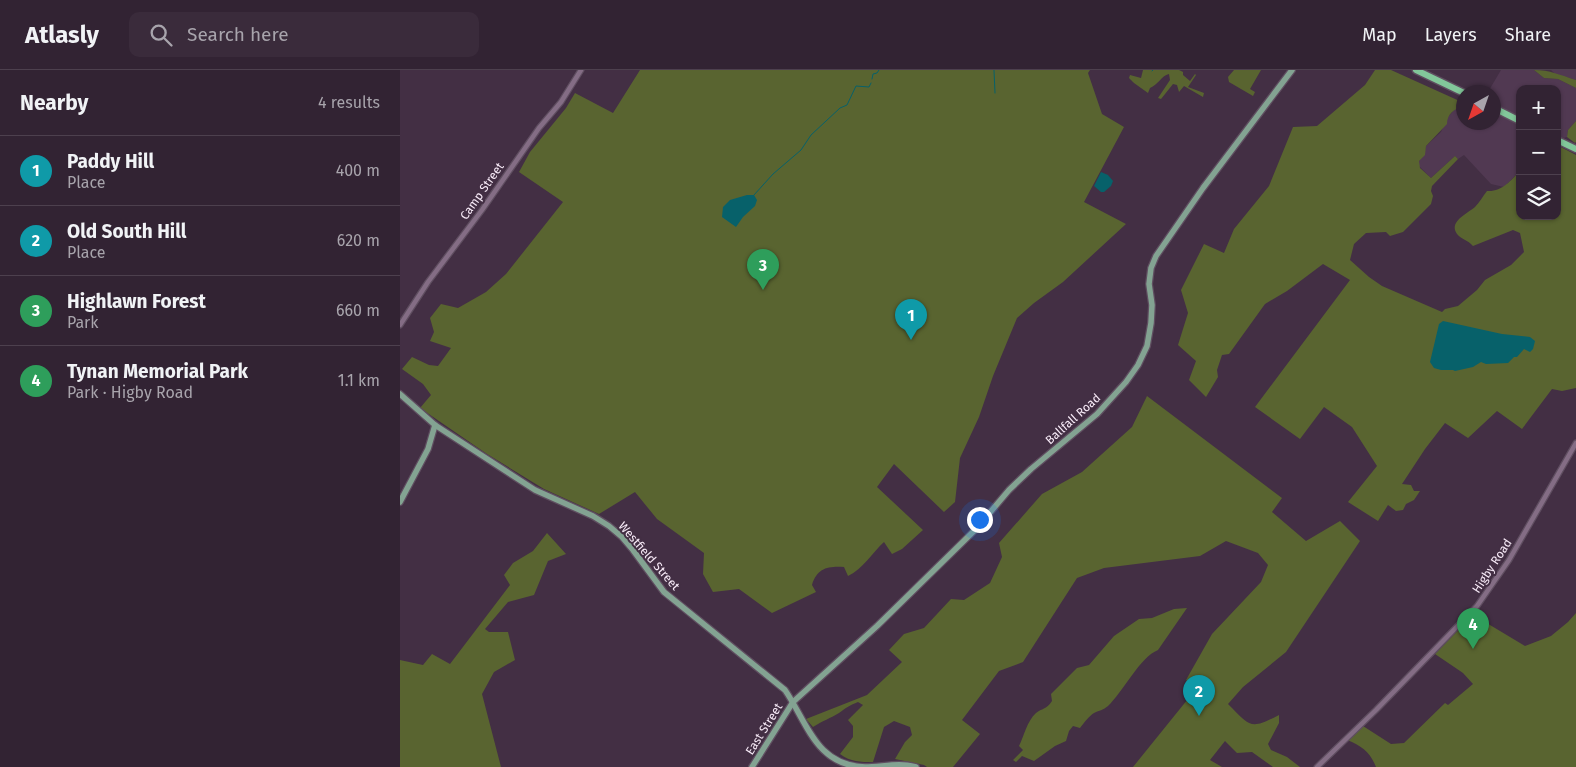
<!DOCTYPE html>
<meta charset="utf-8">
<style>
body{margin:0;font-family:"Fira Sans",sans-serif;background:#3a2b3b;color:#f1f3f6}
.controls{position:absolute;right:15px;top:15px;display:grid;overflow:hidden;border-radius:10px;box-shadow:0 1px 4px #0004}
.controls button{width:45px;height:45px;display:grid;place-items:center;padding:0;border:0;border-bottom:1px solid #4d404e;background:#322333;color:#f1f3f6;font:25px sans-serif}
.compass{position:absolute;left:1056px;top:15px;width:45px;height:45px;border-radius:50%;background:#322333;box-shadow:0 1px 4px #0004;rotate:220deg}
.you{position:absolute;left:579px;top:449px;width:18px;height:18px;margin:-12px;border:4px solid #fff;border-radius:50%;background:#1a73e8;box-shadow:0 0 0 8px #1a73e833}
.badge{display:grid;place-items:center;width:32px;height:32px;border-radius:50%;background:#aac718;color:#fff;font-size:16px;font-weight:700}
.pin{position:absolute;translate:-50% -41px;filter:drop-shadow(0 1px 2px #0008)}
.pin::after{content:'';position:absolute;top:26px;width:18px;height:15px;background:inherit;clip-path:polygon(0 0,100% 0,50% 100%)}
.list{margin:0;padding:0;list-style:none}
h2{display:flex;justify-content:space-between;align-items:center;height:65px;margin:0;padding:0 20px;font-size:21px}
h2 small{font-size:16px;font-weight:400;color:#a8a4ac}
.list li{display:grid;grid-template-columns:32px 1fr auto;gap:15px;align-items:center;box-sizing:border-box;height:70px;padding:0 20px;border-top:1px solid #4d404e}
.list b{display:block;font-size:19px;white-space:nowrap}
.list p{margin:0;font-size:16px;white-space:nowrap;color:#a8a4ac}
.list em{font-size:16px;font-style:normal;color:#a8a4ac}
.icon{flex:none;width:28px;height:28px;fill:none;stroke:currentColor;stroke-width:2;stroke-linecap:round;stroke-linejoin:round}
.map{position:relative;flex:none;width:1176px;height:697px;overflow:hidden}
header{display:flex;align-items:center;gap:30px;box-sizing:border-box;height:70px;padding:0 25px;background:#322333;border-bottom:1px solid #4d404e}
header strong{font-size:24px}
nav{display:flex;gap:28px;margin-inline-start:auto;font-size:18px}
.search{width:350px;height:45px;background:#3a2b3b;display:flex;align-items:center;gap:12px;box-sizing:border-box;padding:0 18px;border-radius:10px;color:#a8a4ac;font-size:19px}
main{display:flex}
aside{flex:1;background:#322333}
.map>svg:first-child{display:block}
.built{fill:#513952}
.green{fill:#596430}
.water{fill:#07616a}
.lines{fill:none;stroke-linecap:round;stroke-linejoin:round}
.stream{stroke:#07616a;stroke-width:1}
.minor-casing{stroke:#5f4e60;stroke-width:7}
.major-casing{stroke:#5f4e60;stroke-width:8}
.highway-casing{stroke:#5f4e60;stroke-width:9}
.minor{stroke:#846d85;stroke-width:4.5}
.major{stroke:#83a392;stroke-width:5.5}
.highway{stroke:#82c79a;stroke-width:6}
.labels{text-anchor:middle;stroke-width:4;stroke-linejoin:round;paint-order:stroke}
.street-label{font-size:12px;fill:#f9ecf9;stroke:#432f44}
</style>
<header>
<strong>Atlasly</strong>
<div class="search"><svg class="icon" aria-label="search" viewBox="0 0 24 24"><circle cx="10" cy="10" r="6"/><path d="M15 15l6 6"/></svg>Search here</div>
<nav><a>Map</a><a>Layers</a><a>Share</a></nav>
</header>
<main>
<aside>
<h2>Nearby<small>4 results</small></h2>
<ul class="list">
<li><span class="badge" style="background:#0f9aa8">1</span><div><b>Paddy Hill</b><p>Place</p></div><em>400 m</em></li>
<li><span class="badge" style="background:#0f9aa8">2</span><div><b>Old South Hill</b><p>Place</p></div><em>620 m</em></li>
<li><span class="badge" style="background:#2e9e5b">3</span><div><b>Highlawn Forest</b><p>Park</p></div><em>660 m</em></li>
<li><span class="badge" style="background:#2e9e5b">4</span><div><b>Tynan Memorial Park</b><p>Park · Higby Road</p></div><em>1.1 km</em></li>
</ul>
</aside>
<div class="map">
<svg width="1176" height="697" viewBox="0 0 1176 697">
<rect width="100%" height="100%" fill="#432f44"/>
<!-- built -->
<g class="built">
<polygon points="1101,0 1134,0 1144,8 1158,9 1176,18 1176,51 1168,60 1167,67 1157,70 1157,19 1120,19 1120,101 1104,117 1091,114 1064,85 1058,89 1055,86 1031,108 1019,96 1019,91 1024,85 1026,76 1041,62 1047,48 1055,39 1063,35 1064,52 1094,52 1094,22 1088,22"/>
<polygon points="1151,0 1176,0 1176,10 1155,4"/>
</g>
<!-- green -->
<g class="green">
<path d="M240,0h450l-2,3 14,41 22,13 -40,75 42,22 -63,58 -29,21 -17,15 -24,58 -14,41 -19,41 -5,44 -11,10 -50,-48 -17,23 46,43 -21,19 -10,5 -8,-12c-12,11 -21,27 -36,34l-4,-9c-16,-1 -27,1 -32,18l4,7 -44,21 -33,-24 -26,3 -10,-18 1,-21 -47,-34 -22,-27 -36,22 -55,-25 -57,-35 -67,-46 11,-13 -8,-11 -21,-15 10,-12 17,8 9,1 13,-18 -21,-7 4,-9 -4,-14 11,-14 17,4 28,-16 20,-18 57,-72 -44,-30 11,-20 36,-44 9,-15 38,20z"/>
<path d="M743,0h36l4,2v3l7,6 5,-7 1,1 -8,12 16,6 -1,4 -19,-11 -5,6 -2,-7 -4,-1 -12,15 -3,-1 12,-18 -1,-6c-8,2 -11,11 -19,14l-2,5 -14,-10 -5,-5 1,-3 11,3z"/>
<polygon points="834,0 861,0 850,19 855,22 853,26 829,12 828,7"/>
<path d="M975,0h16l73,33 -1,3c-9,3 -16,8 -16,18l-21,22 -1,9 -6,6 1,7 11,10 24,-22 3,3 -26,27 -1,5 2,5 -2,8 -28,28 -13,4 -4,-4 -20,1 -12,11 -4,16 19,17 13,9 60,26 3,-3 13,-3 19,-16 8,-10 26,-15 13,-13 -4,-19 -7,-3 -40,16c-5,-6 -12,-7 -16,-12 -9,-12 11,-21 18,-27 4,-4 8,-11 12,-16 15,1 23,-10 33,-20v45h37v-71l19,10v233l-14,3 -10,-2 -30,40 -25,-18 -29,27 -23,-15 -20,26 -23,35 9,1 3,6h6l-6,9 -8,4 -3,6 -7,1 -8,-6 -10,16 -30,-19 29,-36 -25,-39 -28,-20 -24,32 -45,-32 95,-127 -27,-16 -36,27 -22,13 -36,50 -7,1 -5,15 1,7 -12,20 -17,-17 7,-19 -18,-16 10,-32 -7,-23 23,-46 20,9 10,-24 35,-43 24,-59 24,-1 48,-41z"/>
<path d="M1134,0c16,0 26,5 42,10v8l-18,-9 -14,-1z"/>
<polygon points="1176,51 1176,72 1175,73 1167,67 1168,60"/>
<path d="M747,326l135,102 -10,14 34,29 34,-20 20,20 -74,111 -43,35 -15,17c23,23 22,26 51,11v8l-11,21 3,6 16,7 13,10h-27l-21,-15 -15,1 -12,-12 -15,19 12,7h-89l63,-78 -10,-9 26,-46 49,-52 7,-17 -10,-12 -32,-12 -26,15 -96,12 -27,10 -54,84 -24,9 -37,49 18,14 -27,33h-26l-3,-2 -29,-6 10,-17 7,-7 -2,-8 -16,-6 -10,6 -11,35c-13,0 -22,0 -33,-8l13,-17v-11l-5,-6 15,-15 -5,-3c-8,3 -12,6 -19,11 -8,5 -17,8 -26,14l-7,-8 61,-24 35,-33 -13,-12 15,-16 20,-6 27,-29 13,1 26,-17 12,-26 -3,-14 43,-49 40,-22 50,-45z"/>
<polygon points="147,463 166,484 148,491 134,525 108,532 85,559 89,562 108,562 115,590 94,602 82,624 101,697 0,697 0,590 23,595 32,584 50,594 110,515 104,505 113,493 133,481"/>
<path d="M787,538l-29,42c-18,7 -35,42 -50,56 -6,5 -8,4 -14,7 -5,3 -10,10 -14,15l-7,-2 -4,5 -3,10 -11,5 -21,15 -12,-5 -6,6 -3,-2 10,-10 -4,-4c5,-10 8,-25 17,-33 6,-5 10,-3 16,-12l-1,-7 26,-26 12,-3 25,-29 25,-17 13,-1 22,-9z"/>
<path d="M1176,543v154h-200c-6,-15 -14,-21 -29,-27l16,-14 28,18 13,-1 41,-40 3,2 25,-21 -10,-11 -28,-19 36,-37 9,2 45,27 26,-10 17,-14z"/>
</g>
<!-- water -->
<g class="water">
<polygon points="701,102 708,105 713,111 711,116 704,122 701,122 694,116"/>
<polygon points="347,125 354,125 357,130 355,136 343,147 336,157 322,147 323,137 330,130"/>
<polygon points="1043,251 1102,264 1130,267 1135,271 1133,279 1130,282 1124,279 1117,287 1114,287 1108,293 1086,294 1081,292 1073,297 1055,301 1053,300 1041,300 1034,298 1030,292 1039,254"/>
</g>
<g class="lines">
<!-- stream -->
<g class="stream">
<polyline points="594,0 595,23"/>
<polyline points="752,1 753,0"/>
<polyline points="472,9 473,4 477,3 479,0"/>
<polyline points="354,125 373,104 401,80 411,65 440,38 447,35 456,16 469,17 471,13"/>
</g>
<!-- minor casing -->
<g class="minor-casing">
<g id="minor">
<polyline points="0,255 28,212 82,140 139,58 161,32 181,0"/>
<polyline points="917,697 976,640 1077,536 1109,490 1176,373"/>
</g>
</g>
<!-- major casing -->
<g class="major-casing">
<g id="major">
<path d="M0,324l35,31 100,65 58,26 16,10 13,11 11,13 31,42 121,98c22,32 31,76 80,77 17,0 34,-5 51,0"/>
<polyline points="0,432 28,379 35,355"/>
<polyline points="352,697 393,632 477,556 576,459 609,420 631,399 697,344 726,312 738,295 747,276 751,253 752,235 749,214 751,198 756,186 803,118 892,0"/>
</g>
</g>
<!-- highway casing -->
<g class="highway-casing">
<g id="highway">
<polyline points="1016,0 1064,23"/>
<polyline points="1094,38 1120,51"/>
<polyline points="1157,70 1176,79"/>
</g>
</g>
<!-- minor -->
<use href="#minor" class="minor"/>
<!-- major -->
<use href="#major" class="major"/>
<!-- highway -->
<use href="#highway" class="highway"/>
</g>
<g class="labels">
<!-- street labels -->
<g class="street-label">
<text transform="translate(82 121) rotate(-55)" y="4">Camp Street</text>
<text transform="translate(673 349) rotate(-42)" y="4">Ballfall Road</text>
<text transform="translate(249 486) rotate(49)" y="4">Westfield Street</text>
<text transform="translate(1092 496) rotate(-57)" y="4">Higby Road</text>
<text transform="translate(364 659) rotate(-58)" y="4">East Street</text>
</g>
</g>
</svg>
<div class="controls">
<button>+</button>
<button>−</button>
<button><svg class="icon" aria-label="layers" viewBox="0 0 24 24"><path d="M12 4l9 5-9 5-9-5zM3 14l9 5 9-5"/></svg></button>
</div>
<svg class="compass" viewBox="-18 -18 36 36"><path d="M0-13l5 13h-10z" fill="#e53935"/><path d="M0 13l5-13h-10z" fill="#a8a4ac"/></svg>
<div class="you"></div>
<div class="pin badge" style="left:511px;top:270px;background:#0f9aa8">1</div>
<div class="pin badge" style="left:799px;top:646px;background:#0f9aa8">2</div>
<div class="pin badge" style="left:363px;top:220px;background:#2e9e5b">3</div>
<div class="pin badge" style="left:1073px;top:579px;background:#2e9e5b">4</div>
</div>
</main>
